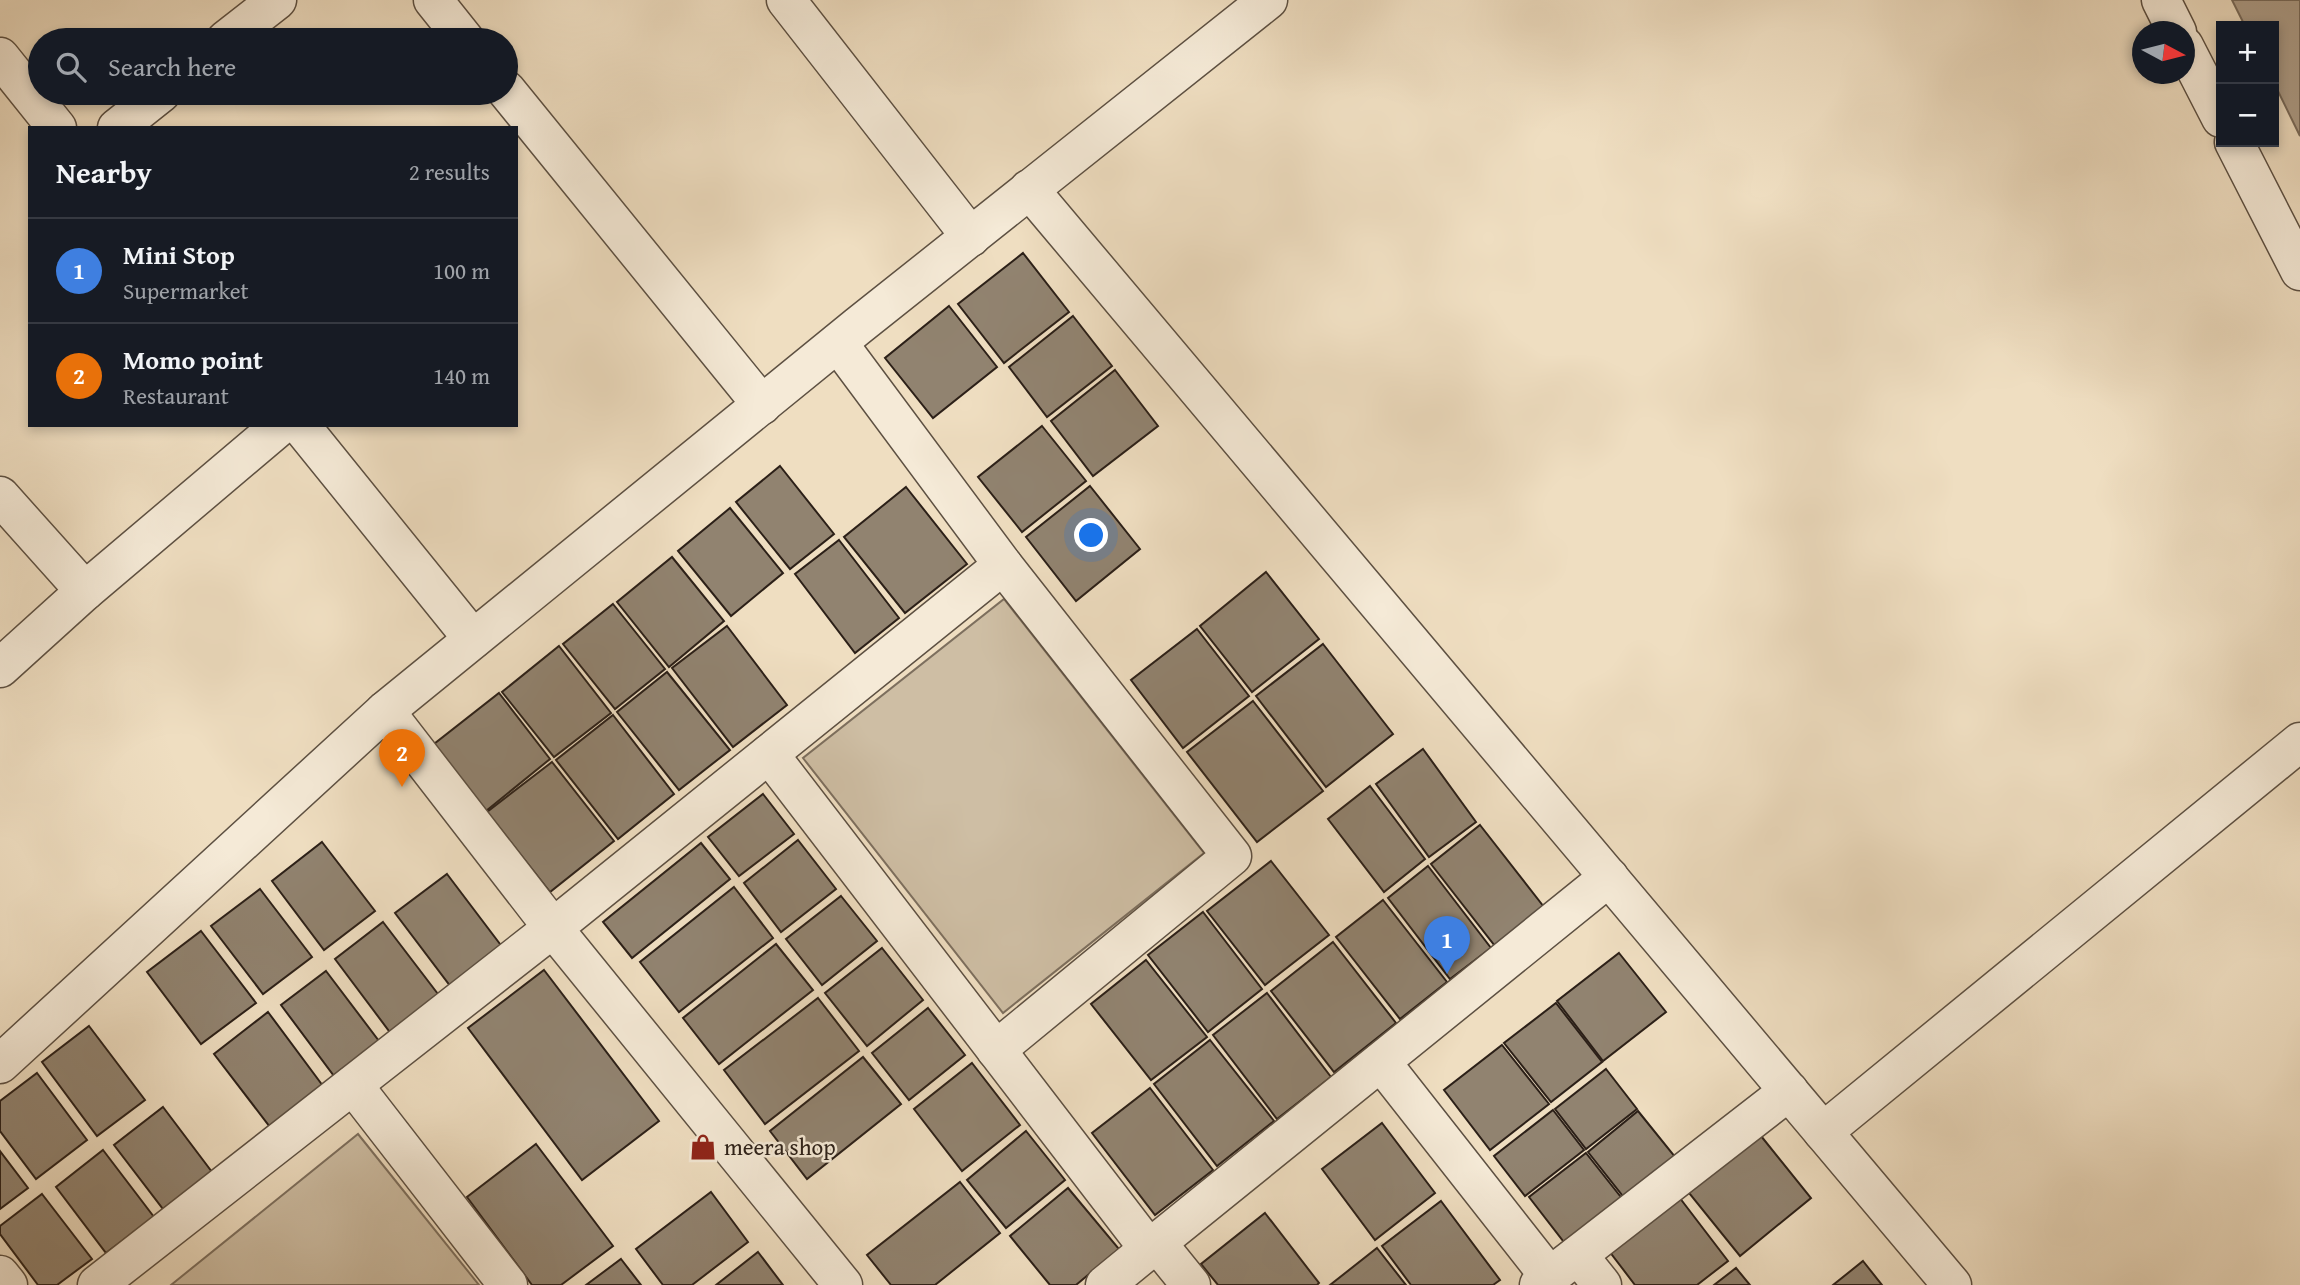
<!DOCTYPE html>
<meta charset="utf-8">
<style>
body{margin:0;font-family:"Gentium Book Plus",serif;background:#242831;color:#f1f3f6}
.controls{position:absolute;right:21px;top:21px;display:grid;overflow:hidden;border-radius:0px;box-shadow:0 4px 10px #0003}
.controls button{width:63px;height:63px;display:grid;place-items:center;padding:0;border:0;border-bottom:2px solid #363941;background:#171b24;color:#f1f3f6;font:35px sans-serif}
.compass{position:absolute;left:2132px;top:21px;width:63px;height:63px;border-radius:50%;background:#171b24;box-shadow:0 4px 10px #0003;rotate:97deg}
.you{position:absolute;left:1092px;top:536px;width:24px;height:24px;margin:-18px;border:5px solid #fff;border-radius:50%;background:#1a73e8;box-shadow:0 0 0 10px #1a73e833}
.badge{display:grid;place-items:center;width:46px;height:46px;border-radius:50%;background:#c59692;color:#fff;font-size:23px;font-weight:700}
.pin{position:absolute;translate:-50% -58px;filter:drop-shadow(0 2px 4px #0008)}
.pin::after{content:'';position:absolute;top:37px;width:24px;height:21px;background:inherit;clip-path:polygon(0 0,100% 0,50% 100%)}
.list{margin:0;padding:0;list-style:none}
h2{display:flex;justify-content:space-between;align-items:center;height:91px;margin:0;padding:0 28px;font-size:30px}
h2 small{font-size:23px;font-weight:400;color:#9ea1a6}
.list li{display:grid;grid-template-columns:46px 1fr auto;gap:21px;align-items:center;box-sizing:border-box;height:105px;padding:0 28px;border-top:2px solid #363941}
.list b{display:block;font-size:26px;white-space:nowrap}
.list p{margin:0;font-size:23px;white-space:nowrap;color:#9ea1a6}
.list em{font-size:23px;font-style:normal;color:#9ea1a6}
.icon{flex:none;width:38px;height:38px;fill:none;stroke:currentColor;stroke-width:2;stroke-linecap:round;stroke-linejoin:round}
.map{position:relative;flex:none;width:2300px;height:1285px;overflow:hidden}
.search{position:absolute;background:#171b24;box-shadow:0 4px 10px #0003;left:28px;top:28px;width:490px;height:77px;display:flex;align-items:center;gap:18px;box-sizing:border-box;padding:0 24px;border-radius:38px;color:#9ea1a6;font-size:26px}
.panel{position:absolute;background:#171b24;box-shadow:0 4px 10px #0003;left:28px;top:126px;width:490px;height:301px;border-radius:0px}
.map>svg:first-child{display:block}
.green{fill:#cebea4;stroke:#7d6f5e;stroke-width:2}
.water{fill:#ad9d88;stroke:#796b5b;stroke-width:2}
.building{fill:#918370;stroke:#2c2018;stroke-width:2}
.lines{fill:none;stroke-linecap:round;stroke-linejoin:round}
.street-casing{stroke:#5d5042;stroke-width:41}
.street{stroke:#f5ead7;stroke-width:38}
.labels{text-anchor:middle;stroke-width:5;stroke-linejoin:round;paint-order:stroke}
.poi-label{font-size:23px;fill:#2c2018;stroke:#f5ead7;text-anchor:start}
</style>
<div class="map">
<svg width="2300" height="1285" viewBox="0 0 2300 1285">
<rect width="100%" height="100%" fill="#efdec1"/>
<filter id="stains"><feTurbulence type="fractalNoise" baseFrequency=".00286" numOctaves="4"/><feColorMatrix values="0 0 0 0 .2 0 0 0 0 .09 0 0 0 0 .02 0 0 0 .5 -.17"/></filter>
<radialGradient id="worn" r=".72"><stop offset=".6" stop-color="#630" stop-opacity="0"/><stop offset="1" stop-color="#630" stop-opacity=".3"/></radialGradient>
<!-- green -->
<g class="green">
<polygon points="1004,599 1204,853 1003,1013 803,758"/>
<polygon points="358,1134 479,1285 171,1285"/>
</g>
<!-- water -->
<polygon class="water" points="2232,0 2300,0 2300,136 2274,83 2274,26 2245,26"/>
<!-- building -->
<g class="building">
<polygon points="1023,253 1069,312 1004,363 958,304"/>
<polygon points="949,306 997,367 933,418 885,358"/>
<polygon points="1073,316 1112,366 1047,417 1009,367"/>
<polygon points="1115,370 1158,426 1093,476 1051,421"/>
<polygon points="1042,426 1086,481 1022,532 978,477"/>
<polygon points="780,466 834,534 790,569 736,502"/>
<polygon points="1090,486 1140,549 1076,601 1026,537"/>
<polygon points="906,487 967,564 905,613 844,537"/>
<polygon points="730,508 783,573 731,616 678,551"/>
<polygon points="839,540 899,618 855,653 795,574"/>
<polygon points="672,557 724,621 669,667 617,602"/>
<polygon points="1266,572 1319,639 1252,692 1200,626"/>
<polygon points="613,604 665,669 615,709 563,644"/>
<polygon points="727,626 787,705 733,747 672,668"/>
<polygon points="1197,629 1249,696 1183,748 1131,680"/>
<polygon points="1323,644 1393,734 1326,787 1256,696"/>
<polygon points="559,646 611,713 554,757 502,692"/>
<polygon points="667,672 730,750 679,790 617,712"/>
<polygon points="499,693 550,759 486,811 434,744"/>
<polygon points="1253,701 1323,791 1257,842 1187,752"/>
<polygon points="613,715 674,794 618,839 556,760"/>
<polygon points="1423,749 1476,822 1429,857 1376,784"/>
<polygon points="552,762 614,841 550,892 487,812"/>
<polygon points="1370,786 1425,859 1384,892 1328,819"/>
<polygon points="763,794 794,834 739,876 708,837"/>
<polygon points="1480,825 1544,907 1495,946 1431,864"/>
<polygon points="798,840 836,889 781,932 744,883"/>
<polygon points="322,842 375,911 324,950 272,881"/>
<polygon points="701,843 730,879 632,958 603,922"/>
<polygon points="1271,861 1329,935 1265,985 1207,911"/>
<polygon points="1428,866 1491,948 1450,979 1388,898"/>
<polygon points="447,874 503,948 451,987 395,913"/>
<polygon points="734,887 773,938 679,1012 640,962"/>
<polygon points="260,889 312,957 263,994 211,926"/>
<polygon points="841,896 877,941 822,985 786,939"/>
<polygon points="1383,900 1447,982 1400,1019 1336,937"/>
<polygon points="1203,912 1262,989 1208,1032 1148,955"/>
<polygon points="383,922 441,998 392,1035 335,959"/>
<polygon points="201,931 256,1003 201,1044 147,972"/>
<polygon points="1333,942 1396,1023 1334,1072 1271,991"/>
<polygon points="776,944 813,990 719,1064 683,1018"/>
<polygon points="882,948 923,1000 867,1046 825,993"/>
<polygon points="1619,953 1666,1012 1603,1061 1557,1001"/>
<polygon points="1146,960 1207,1037 1151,1080 1091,1004"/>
<polygon points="544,970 659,1121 582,1180 468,1028"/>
<polygon points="326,971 382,1045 337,1080 281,1005"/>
<polygon points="1267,993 1331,1077 1277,1119 1213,1035"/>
<polygon points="818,998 859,1051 765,1124 724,1070"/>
<polygon points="1556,1003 1602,1062 1551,1102 1504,1043"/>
<polygon points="928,1008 965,1055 909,1100 872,1053"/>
<polygon points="268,1012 323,1086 270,1127 214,1054"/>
<polygon points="89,1026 145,1100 97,1136 42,1062"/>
<polygon points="1210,1040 1274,1121 1217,1166 1154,1084"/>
<polygon points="1502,1045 1549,1104 1490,1150 1444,1090"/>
<polygon points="863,1057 901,1104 807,1179 770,1131"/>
<polygon points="972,1063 1020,1125 962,1171 914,1109"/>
<polygon points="1606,1069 1637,1109 1586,1149 1555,1109"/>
<polygon points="37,1073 87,1140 36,1179 0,1131 0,1101"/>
<polygon points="1150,1088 1213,1170 1155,1215 1092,1133"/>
<polygon points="163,1107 212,1172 163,1209 114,1145"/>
<polygon points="1553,1110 1584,1150 1525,1196 1494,1156"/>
<polygon points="1638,1111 1676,1158 1626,1200 1588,1152"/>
<polygon points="1382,1123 1435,1193 1375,1240 1322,1169"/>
<polygon points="1026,1131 1065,1180 1006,1228 967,1180"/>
<polygon points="1757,1131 1811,1198 1740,1256 1685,1188"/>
<polygon points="536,1144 613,1246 561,1285 532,1285 467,1197"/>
<polygon points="103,1150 154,1217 106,1253 56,1187"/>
<polygon points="0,1151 28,1188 0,1209"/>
<polygon points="1586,1153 1624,1201 1567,1246 1529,1197"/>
<polygon points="960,1182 1000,1233 935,1285 891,1285 867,1255"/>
<polygon points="1068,1188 1119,1249 1076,1285 1050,1285 1010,1236"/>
<polygon points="711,1192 748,1242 692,1285 663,1285 636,1249"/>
<polygon points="1676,1193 1728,1261 1697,1285 1635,1285 1606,1247"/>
<polygon points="42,1194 92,1259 57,1285 38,1285 0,1234 0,1226"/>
<polygon points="1441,1201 1500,1280 1493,1285 1411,1285 1382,1246"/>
<polygon points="1265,1213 1319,1283 1317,1285 1218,1285 1201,1264"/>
<polygon points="1377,1248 1406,1285 1330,1285"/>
<polygon points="758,1252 783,1285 716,1285"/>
<polygon points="621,1259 641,1285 586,1285"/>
<polygon points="1863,1261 1882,1285 1833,1285"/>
<polygon points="1736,1268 1750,1285 1714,1285"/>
</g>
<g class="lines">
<!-- street casing -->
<g class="street-casing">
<g id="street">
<polyline points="433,0 465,40"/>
<polyline points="786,0 971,237"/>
<polyline points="2161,0 2177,32"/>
<polyline points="226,40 277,0"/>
<polyline points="2184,46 2221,118"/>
<polyline points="0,57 57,128"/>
<polyline points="506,90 762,405"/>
<polyline points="117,128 161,93"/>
<polyline points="2234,142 2300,271"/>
<polyline points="1029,189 1952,1285"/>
<polyline points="838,343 1003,565 1232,856 996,1050"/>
<polyline points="300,425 473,639"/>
<polyline points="0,496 85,591"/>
<polyline points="0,668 85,591 281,425"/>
<polyline points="769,754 1149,1249 1609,877"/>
<polyline points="1381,1062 1550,1277"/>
<polyline points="0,1064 385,711 858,326 1268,0"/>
<polyline points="353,1085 508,1285"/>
<polyline points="1823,1132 2300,742"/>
<polyline points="1157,1243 1191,1285"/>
<polyline points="1578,1255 1602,1285"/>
<polyline points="0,1275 8,1285"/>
<polyline points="97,1285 553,928 385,711"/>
<polyline points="843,1285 553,928 1003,565"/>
<polyline points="1105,1285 1149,1249"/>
<polyline points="1539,1285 1789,1091"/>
</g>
</g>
<!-- street -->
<use href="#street" class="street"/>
</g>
<!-- icons -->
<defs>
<g id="shop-bare" transform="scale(2.1)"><path d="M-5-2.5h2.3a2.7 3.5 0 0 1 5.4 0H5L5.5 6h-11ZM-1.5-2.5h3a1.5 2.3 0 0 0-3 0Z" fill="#8f2418" stroke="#f5ead7" stroke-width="2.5" paint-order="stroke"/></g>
</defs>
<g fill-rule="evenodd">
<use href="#shop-bare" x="703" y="1147"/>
</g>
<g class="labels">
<!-- poi labels -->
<g class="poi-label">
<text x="724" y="1155">meera shop</text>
</g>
</g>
<rect width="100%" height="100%" filter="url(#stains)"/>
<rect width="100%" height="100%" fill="url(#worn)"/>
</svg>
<div class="controls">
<button>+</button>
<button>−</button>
</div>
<svg class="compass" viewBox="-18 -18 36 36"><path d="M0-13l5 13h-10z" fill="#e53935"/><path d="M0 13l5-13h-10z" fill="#9ea1a6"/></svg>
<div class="you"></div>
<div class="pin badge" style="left:1447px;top:974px;background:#3f7fe0">1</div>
<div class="pin badge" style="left:402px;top:787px;background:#e8710a">2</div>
<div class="search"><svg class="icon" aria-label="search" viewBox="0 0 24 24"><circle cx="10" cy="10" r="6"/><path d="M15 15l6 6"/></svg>Search here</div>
<section class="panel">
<h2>Nearby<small>2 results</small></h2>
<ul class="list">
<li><span class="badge" style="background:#3f7fe0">1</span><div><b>Mini Stop</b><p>Supermarket</p></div><em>100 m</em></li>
<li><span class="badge" style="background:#e8710a">2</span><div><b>Momo point</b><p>Restaurant</p></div><em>140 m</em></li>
</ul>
</section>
</div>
